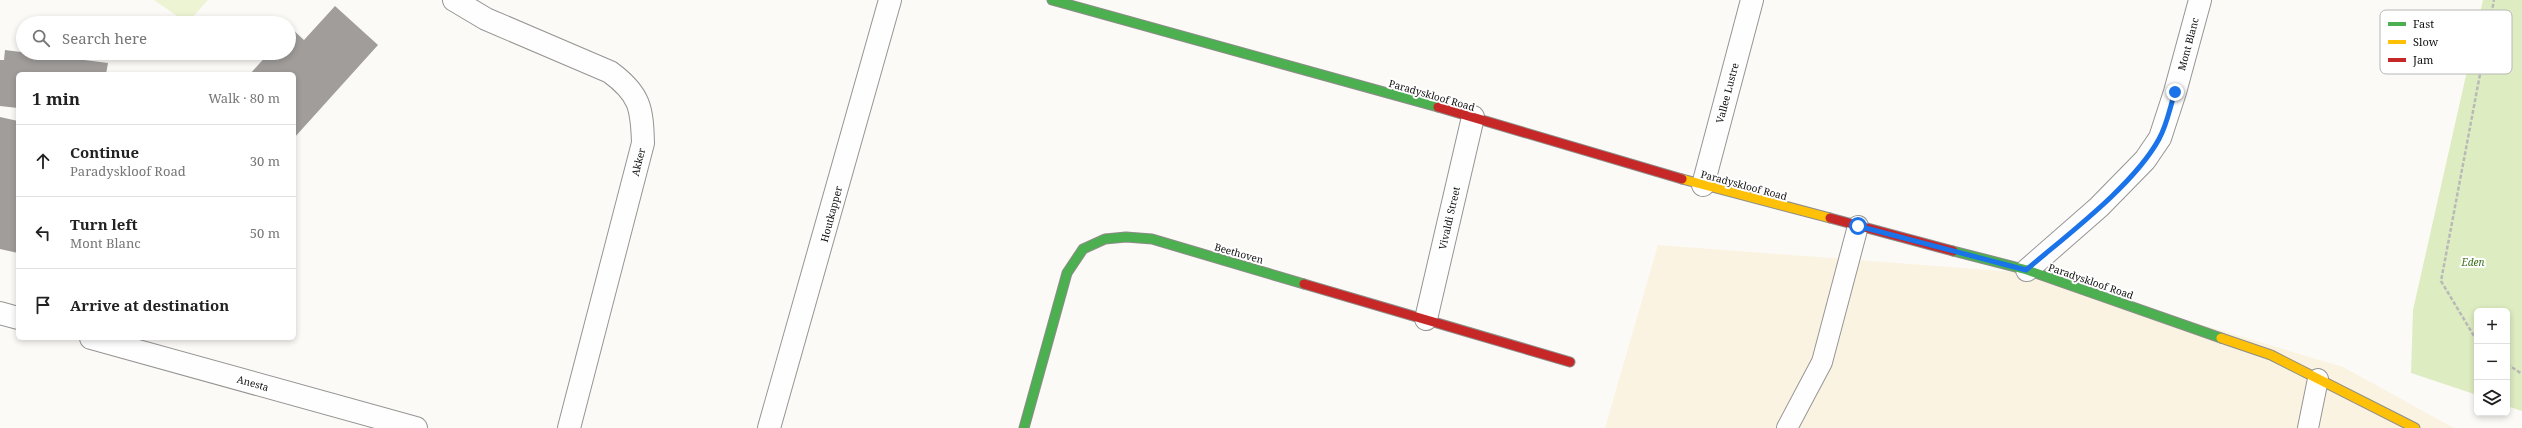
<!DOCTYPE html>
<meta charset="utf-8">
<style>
body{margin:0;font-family:"Noto Serif",serif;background:#f2f2f2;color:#222}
.controls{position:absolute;right:12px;bottom:12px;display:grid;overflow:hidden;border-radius:6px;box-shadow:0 2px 6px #0003}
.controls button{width:36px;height:36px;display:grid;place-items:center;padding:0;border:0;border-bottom:1px solid #e0e0e0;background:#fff;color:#222;font:20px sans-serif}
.stop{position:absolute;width:12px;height:12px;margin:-9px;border:3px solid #1a73e8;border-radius:50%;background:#fff}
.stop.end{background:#1a73e8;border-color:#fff;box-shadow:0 1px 4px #0008}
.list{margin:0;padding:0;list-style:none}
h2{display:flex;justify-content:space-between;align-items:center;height:52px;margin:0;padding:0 16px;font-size:17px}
h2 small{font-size:13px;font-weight:400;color:#767676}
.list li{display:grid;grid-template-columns:26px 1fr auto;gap:12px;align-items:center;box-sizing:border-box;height:72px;padding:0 16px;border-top:1px solid #e0e0e0}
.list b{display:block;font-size:15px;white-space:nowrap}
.list p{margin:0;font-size:13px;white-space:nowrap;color:#767676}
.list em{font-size:13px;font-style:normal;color:#767676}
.icon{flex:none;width:22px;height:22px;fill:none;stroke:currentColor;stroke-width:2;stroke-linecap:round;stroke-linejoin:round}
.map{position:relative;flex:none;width:2522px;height:428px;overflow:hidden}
.search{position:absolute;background:#fff;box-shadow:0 2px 6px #0003;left:16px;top:16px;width:280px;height:44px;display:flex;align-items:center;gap:10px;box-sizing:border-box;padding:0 14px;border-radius:22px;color:#767676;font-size:15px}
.panel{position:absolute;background:#fff;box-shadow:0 2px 6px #0003;left:16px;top:72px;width:280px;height:268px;border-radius:6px}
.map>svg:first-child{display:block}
.farmland{fill:#faf3e1}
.green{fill:#ecf4d4}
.forest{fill:#deecc1}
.building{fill:#a09d9b}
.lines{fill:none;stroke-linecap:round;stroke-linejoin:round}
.lane-casing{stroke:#969594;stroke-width:22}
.street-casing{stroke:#969594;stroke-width:24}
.fast-casing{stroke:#8d8c8a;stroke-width:11}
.slow-casing{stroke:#8d8c8a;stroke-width:11}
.jam-casing{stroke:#8d8c8a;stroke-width:11}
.path{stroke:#b9b9b8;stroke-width:2.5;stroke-dasharray:4 2;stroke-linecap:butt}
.lane{stroke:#fffefe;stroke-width:20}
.street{stroke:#fffefe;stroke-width:22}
.fast{stroke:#4caf50;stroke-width:9}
.slow{stroke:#ffc107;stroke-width:9}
.jam{stroke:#c62828;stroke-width:9}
.route{stroke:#1a73e8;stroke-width:5}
.labels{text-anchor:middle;stroke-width:4;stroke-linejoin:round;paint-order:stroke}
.street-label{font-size:10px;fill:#101010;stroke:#fff}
.park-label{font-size:10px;font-style:italic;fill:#3a7018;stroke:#fff}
.key{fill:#fff;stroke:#b7b7b7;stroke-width:1}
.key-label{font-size:11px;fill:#101010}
</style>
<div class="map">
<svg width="2522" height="428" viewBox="0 0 2522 428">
<rect width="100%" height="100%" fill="#fcfaf6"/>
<!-- farmland -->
<polygon class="farmland" points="1658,245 2029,273 2343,367 2454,428 1605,428"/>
<!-- green -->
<polygon class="green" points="154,0 208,0 187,23"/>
<!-- forest -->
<polygon class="forest" points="2483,0 2522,0 2522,411 2507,406 2507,311 2477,311 2477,395 2411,373 2413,310"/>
<!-- building -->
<g class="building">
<polygon points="335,6 378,45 294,138 294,74 250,74 269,53 289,53 289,31 291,28 304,40"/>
<polygon points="5,50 108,63 106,74 18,74 18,108 0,106 0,60 4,60"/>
<polygon points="0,117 18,121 18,253 0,249"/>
</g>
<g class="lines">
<!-- lane casing -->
<g class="lane-casing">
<g id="lane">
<polyline points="1787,428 1822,362 1858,226"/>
<polyline points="2308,428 2318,379"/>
</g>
</g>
<!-- street casing -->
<g class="street-casing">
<g id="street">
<path d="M454,0l32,19 124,53c30,22 32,36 33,71l-74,285"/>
<polyline points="1703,185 1752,0"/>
<polyline points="2027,270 2099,207 2145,160 2160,138 2175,92 2200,0"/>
<polyline points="0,313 18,318"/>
<polyline points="1426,319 1473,117"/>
<polyline points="91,338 416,428"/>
<polyline points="769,428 890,0"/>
</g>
</g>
<!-- fast casing -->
<g class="fast-casing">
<g id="fast">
<polyline points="1052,0 1438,107"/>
<polyline points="1953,251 2027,270 2221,338"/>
<polyline points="1024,428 1067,273 1083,249 1105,239 1126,237 1152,239 1304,284"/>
</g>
</g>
<!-- slow casing -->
<g class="slow-casing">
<g id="slow">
<polyline points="1682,179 1830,218"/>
<polyline points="2221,338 2271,355 2415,428"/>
</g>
</g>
<!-- jam casing -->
<g class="jam-casing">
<g id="jam">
<polyline points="1438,107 1682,179"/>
<polyline points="1830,218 1953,251"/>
<polyline points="1304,284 1570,362"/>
</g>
</g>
<!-- path -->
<g class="path">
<polyline points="2477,341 2441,281 2494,0"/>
<polyline points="2507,364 2522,374"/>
</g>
<!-- lane -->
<use href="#lane" class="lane"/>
<!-- street -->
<use href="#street" class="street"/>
<!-- fast -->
<use href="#fast" class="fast"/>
<!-- slow -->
<use href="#slow" class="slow"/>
<!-- jam -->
<use href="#jam" class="jam"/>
</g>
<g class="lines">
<!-- route -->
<path class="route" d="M1858,226l168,44c41,-35 108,-85 133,-131 8,-14 11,-32 16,-47"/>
</g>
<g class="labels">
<!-- street labels -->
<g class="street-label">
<text transform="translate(2188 44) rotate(-75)" y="4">Mont Blanc</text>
<text transform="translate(1727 93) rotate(-75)" y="4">Vallee Lustre</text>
<text transform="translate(1432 95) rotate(16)" y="4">Paradyskloof Road</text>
<text transform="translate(638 162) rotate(-76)" y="4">Akker</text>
<text transform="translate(1744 185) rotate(15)" y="4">Paradyskloof Road</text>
<text transform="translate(831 214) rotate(-75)" y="4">Houtkapper</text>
<text transform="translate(1449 218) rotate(-77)" y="4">Vivaldi Street</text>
<text transform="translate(1239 253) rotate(16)" y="4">Beethoven</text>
<text transform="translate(2091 281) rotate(19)" y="4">Paradyskloof Road</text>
<text transform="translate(253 383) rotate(16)" y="4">Anesta</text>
</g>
<!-- park labels -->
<g class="park-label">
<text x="2473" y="266">Eden</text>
</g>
</g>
<!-- legend -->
<rect x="2380" y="10" width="132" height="64" rx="6" class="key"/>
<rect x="2388" y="22" width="18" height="4" fill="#4caf50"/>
<rect x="2388" y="40" width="18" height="4" fill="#ffc107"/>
<rect x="2388" y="58" width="18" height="4" fill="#c62828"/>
<g class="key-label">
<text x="2413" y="28">Fast</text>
<text x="2413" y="46">Slow</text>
<text x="2413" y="64">Jam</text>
</g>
</svg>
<div class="controls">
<button>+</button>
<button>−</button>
<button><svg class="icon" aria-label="layers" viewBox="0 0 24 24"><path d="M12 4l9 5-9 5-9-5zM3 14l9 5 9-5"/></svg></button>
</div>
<div class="stop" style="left:1858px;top:226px"></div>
<div class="stop end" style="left:2175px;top:92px"></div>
<div class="search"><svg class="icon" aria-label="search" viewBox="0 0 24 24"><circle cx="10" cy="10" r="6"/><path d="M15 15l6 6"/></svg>Search here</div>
<section class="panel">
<h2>1 min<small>Walk · 80 m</small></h2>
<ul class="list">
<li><svg class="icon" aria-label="ahead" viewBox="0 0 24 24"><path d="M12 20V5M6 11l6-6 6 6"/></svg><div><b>Continue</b><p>Paradyskloof Road</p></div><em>30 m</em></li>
<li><svg class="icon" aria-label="left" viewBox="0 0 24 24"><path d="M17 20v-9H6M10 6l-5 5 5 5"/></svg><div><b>Turn left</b><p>Mont Blanc</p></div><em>50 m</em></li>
<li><svg class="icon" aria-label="arrive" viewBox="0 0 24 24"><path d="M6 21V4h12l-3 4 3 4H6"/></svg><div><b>Arrive at destination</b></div></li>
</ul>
</section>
</div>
